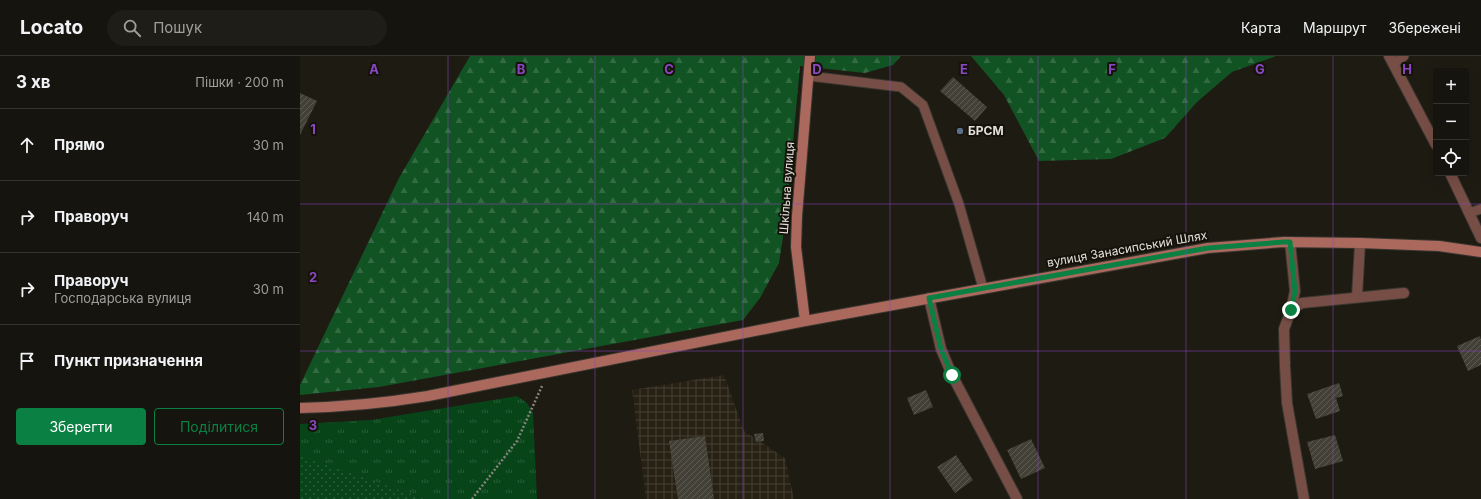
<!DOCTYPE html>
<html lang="uk">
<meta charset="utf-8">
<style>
body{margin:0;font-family:Inter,sans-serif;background:#1f1d17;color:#f1f3f6}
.controls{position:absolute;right:12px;top:12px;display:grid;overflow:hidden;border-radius:4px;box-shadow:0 4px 16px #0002}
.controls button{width:36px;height:36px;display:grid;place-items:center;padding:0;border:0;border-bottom:1px solid #35332e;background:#16140e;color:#f1f3f6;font:20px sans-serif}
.stop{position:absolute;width:12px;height:12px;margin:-9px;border:3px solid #0b8043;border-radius:50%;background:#fff}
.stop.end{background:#0b8043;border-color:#fff;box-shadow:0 1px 4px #0008}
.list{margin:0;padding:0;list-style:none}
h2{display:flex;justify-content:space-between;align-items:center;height:52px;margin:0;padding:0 16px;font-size:17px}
h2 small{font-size:13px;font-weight:400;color:#9e9e9e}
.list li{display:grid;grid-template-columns:26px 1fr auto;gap:12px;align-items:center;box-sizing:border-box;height:72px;padding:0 16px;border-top:1px solid #35332e}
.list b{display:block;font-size:15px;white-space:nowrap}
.list p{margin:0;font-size:13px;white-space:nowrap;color:#9e9e9e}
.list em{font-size:13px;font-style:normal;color:#9e9e9e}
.actions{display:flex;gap:8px;padding:12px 16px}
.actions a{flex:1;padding:9px 0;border:1px solid #0b8043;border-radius:4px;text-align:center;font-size:14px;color:#0b8043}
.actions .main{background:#0b8043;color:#fff}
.icon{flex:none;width:22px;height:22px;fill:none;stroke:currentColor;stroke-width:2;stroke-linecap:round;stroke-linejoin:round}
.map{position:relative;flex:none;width:1181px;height:443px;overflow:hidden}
header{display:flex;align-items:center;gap:24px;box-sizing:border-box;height:56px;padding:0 20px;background:#16140e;border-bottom:1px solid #35332e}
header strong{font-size:19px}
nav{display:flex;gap:22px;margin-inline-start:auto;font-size:14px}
.search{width:280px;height:36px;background:#1f1d17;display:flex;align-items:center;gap:10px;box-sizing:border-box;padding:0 14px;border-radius:22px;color:#9e9e9e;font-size:15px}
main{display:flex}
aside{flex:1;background:#16140e}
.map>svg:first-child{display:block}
.industrial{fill:url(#industrial-grid)}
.grass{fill:url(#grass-tufts)}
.forest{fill:url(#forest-firs)}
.garden{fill:url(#garden-dots)}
.building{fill:url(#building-hatch)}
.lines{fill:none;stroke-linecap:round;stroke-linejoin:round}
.service-casing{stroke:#39362f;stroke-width:11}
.minor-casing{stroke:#39362f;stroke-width:12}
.secondary-casing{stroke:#39362f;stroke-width:12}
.path{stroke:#87847e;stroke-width:2.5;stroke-dasharray:2 2;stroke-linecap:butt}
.service{stroke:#774e46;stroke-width:9}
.minor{stroke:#774e46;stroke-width:10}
.secondary{stroke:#ab695d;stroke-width:10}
.route{stroke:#0b8043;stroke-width:5}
.grid{fill:none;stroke:#8a47c3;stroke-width:1;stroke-opacity:0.55}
.service-dot{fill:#5c6f8a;stroke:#15120a;stroke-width:1.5}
.labels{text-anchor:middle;stroke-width:4;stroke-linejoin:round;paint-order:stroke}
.poi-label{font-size:12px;font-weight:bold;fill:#e1dfd9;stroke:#15120a;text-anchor:start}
.street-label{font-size:12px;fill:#e1dfd9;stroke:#15120a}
.grid-label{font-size:13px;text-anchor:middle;font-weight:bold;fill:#8a47c3;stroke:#15120a;stroke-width:4;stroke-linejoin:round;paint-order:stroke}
</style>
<header>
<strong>Locato</strong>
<div class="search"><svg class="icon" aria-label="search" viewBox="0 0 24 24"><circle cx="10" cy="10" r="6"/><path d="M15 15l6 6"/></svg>Пошук</div>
<nav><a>Карта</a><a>Маршрут</a><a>Збережені</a></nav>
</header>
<main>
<aside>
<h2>3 хв<small>Пішки · 200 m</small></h2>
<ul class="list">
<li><svg class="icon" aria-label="ahead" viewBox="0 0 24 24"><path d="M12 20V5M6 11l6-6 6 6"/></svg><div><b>Прямо</b></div><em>30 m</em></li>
<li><svg class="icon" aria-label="right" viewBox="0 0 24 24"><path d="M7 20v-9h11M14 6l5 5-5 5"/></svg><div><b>Праворуч</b></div><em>140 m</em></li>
<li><svg class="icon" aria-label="right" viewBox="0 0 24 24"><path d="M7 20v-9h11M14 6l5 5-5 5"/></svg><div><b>Праворуч</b><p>Господарська вулиця</p></div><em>30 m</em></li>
<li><svg class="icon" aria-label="arrive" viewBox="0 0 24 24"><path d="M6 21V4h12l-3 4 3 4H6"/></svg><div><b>Пункт призначення</b></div></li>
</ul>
<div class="actions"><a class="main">Зберегти</a><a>Поділитися</a></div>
</aside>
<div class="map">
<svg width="1181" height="443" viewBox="0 0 1181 443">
<defs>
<pattern id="industrial-grid" width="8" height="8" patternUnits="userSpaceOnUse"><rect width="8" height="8" fill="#262113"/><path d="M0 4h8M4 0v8" fill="none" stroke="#454135"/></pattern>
<pattern id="grass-tufts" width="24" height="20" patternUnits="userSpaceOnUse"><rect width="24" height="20" fill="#074519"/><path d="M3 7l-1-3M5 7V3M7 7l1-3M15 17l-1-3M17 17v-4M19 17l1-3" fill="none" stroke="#2b5f3a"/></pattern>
<pattern id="forest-firs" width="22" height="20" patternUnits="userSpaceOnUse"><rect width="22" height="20" fill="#115322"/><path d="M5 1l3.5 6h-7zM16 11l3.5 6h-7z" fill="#336b42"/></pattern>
<pattern id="garden-dots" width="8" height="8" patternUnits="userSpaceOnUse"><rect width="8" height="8" fill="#074519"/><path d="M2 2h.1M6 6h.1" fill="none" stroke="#2b5f3a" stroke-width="1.8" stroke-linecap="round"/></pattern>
<pattern id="building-hatch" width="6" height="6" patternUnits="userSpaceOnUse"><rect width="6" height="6" fill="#434037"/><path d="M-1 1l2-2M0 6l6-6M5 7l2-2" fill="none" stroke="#5e5b53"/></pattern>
</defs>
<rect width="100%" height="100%" fill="#1e1b13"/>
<!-- industrial -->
<polygon class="industrial" points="424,319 444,375 485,402 494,443 346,443 332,334"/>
<!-- grass -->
<polygon class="grass" points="217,340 227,347 233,357 237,443 125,443 0,400 0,368 71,364"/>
<!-- forest -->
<g class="forest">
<polygon points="170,0 601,0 593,9 565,17 500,10 486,162 479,207 460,242 443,264 79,331 0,339 0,329 99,122"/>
<polygon points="671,0 976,0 932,16 897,46 865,82 811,103 739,105 704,39"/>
</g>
<!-- garden -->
<polygon class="garden" points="0,400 2,400 125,443 0,443"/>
<!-- building -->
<g class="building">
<polygon points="653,21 687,51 675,65 640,35"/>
<polygon points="0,37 17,45 0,79"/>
<polygon points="1180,280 1181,284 1181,309 1168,315 1157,290"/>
<polygon points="1039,327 1043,340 1036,342 1040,355 1016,363 1007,338"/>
<polygon points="626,334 633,351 614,359 607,342"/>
<polygon points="463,377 464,385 456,386 454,378"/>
<polygon points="1035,379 1043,405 1015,413 1007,386"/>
<polygon points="405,380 414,443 378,443 369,385"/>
<polygon points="731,383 745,412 721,423 707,394"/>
<polygon points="656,399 673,424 655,437 637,411"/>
</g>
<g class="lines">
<!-- service casing -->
<g class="service-casing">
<g id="service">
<polyline points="1093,8 1104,0"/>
<polyline points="509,20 601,31 623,49 659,148 683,232"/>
<polyline points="1169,157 1181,153"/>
</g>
</g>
<!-- minor casing -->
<g class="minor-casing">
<g id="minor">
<polyline points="1089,0 1136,89"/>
<polyline points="1150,117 1181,182"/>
<polyline points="990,186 995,235 991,254 984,273 985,310 987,347 1004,443"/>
<polyline points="1057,241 1060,187"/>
<polyline points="629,242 641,293 652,319 717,443"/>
<polyline points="991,254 1002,247 1104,237"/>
</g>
</g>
<!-- secondary casing -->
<g class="secondary-casing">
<g id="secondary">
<polyline points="505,265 496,191 497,160 510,0"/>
<path d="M0,352c43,-1 85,-5 128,-12l377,-75 403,-73 76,-6 76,1 79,3 42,6"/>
</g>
</g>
<!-- path -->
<polyline class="path" points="172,443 217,385 242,330"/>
<!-- service -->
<use href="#service" class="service"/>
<!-- minor -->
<use href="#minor" class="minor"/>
<!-- secondary -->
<use href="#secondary" class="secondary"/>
</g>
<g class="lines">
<!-- route -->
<polyline class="route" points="652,319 641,293 629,242 908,192 984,186 990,186 995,235 991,254"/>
</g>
<!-- grid -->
<path class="grid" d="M148,0v443M295,0v443M443,0v443M590,0v443M738,0v443M886,0v443M1033,0v443M0,148h1181M0,295h1181"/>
<!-- markers -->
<circle class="service-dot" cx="660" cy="75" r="4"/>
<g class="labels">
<!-- poi labels -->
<g class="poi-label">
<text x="668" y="79">БРСМ</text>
</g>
<!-- street labels -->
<g class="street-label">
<text transform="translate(487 132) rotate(-86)" y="4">Шкільна вулиця</text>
<text transform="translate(827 193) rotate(-10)" y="4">вулиця Занасипський Шлях</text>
</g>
</g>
<g class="grid-label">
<text x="74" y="18">A</text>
<text x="221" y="18">B</text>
<text x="369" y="18">C</text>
<text x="517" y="18">D</text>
<text x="664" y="18">E</text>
<text x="812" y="18">F</text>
<text x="960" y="18">G</text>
<text x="1107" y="18">H</text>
<text x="13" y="78">1</text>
<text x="13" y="226">2</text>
<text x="13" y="374">3</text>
</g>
</svg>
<div class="controls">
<button>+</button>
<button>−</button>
<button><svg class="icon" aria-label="locate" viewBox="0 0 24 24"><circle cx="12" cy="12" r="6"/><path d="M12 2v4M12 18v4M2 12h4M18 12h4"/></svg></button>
</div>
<div class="stop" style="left:652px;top:319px"></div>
<div class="stop end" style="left:991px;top:254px"></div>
</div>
</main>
